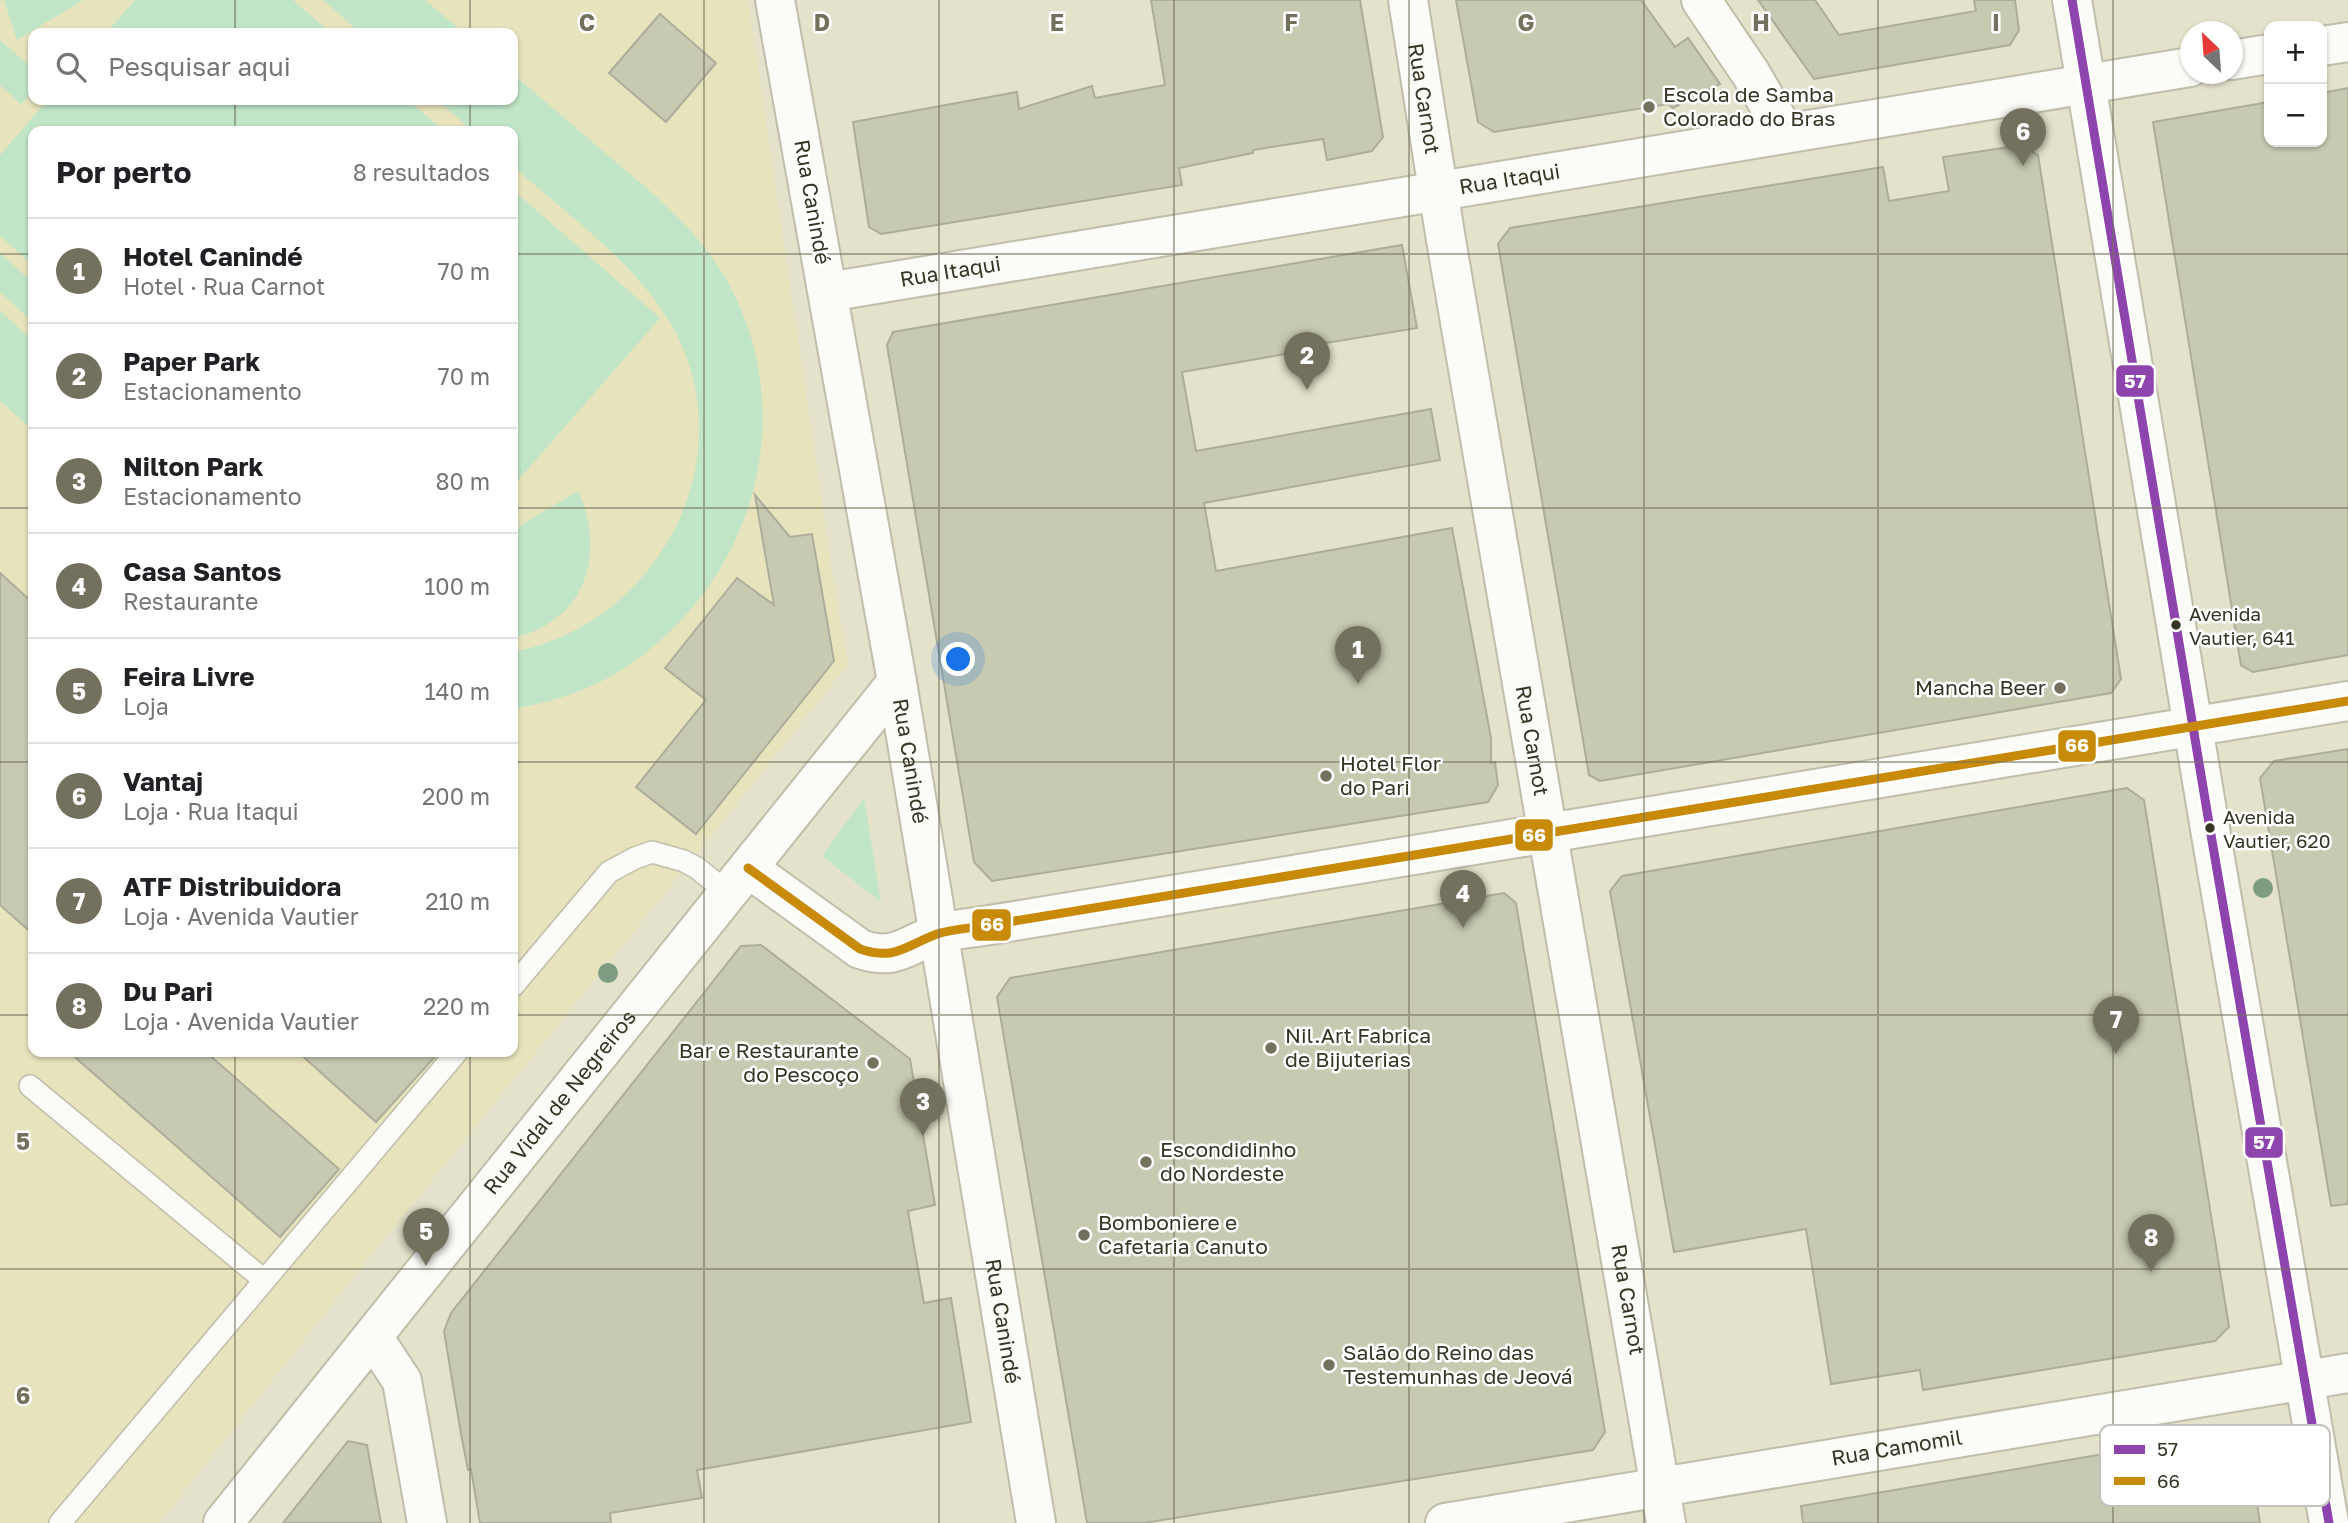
<!DOCTYPE html>
<html lang="pt">
<meta charset="utf-8">
<style>
body{margin:0;font-family:"Golos Text",sans-serif;background:#f2f2f2;color:#202124}
.controls{position:absolute;right:21px;top:21px;display:grid;overflow:hidden;border-radius:14px;box-shadow:0 2px 5px #0004}
.controls button{width:63px;height:63px;display:grid;place-items:center;padding:0;border:0;border-bottom:2px solid #e0e0e0;background:#fff;color:#202124;font:35px sans-serif}
.compass{position:absolute;left:2180px;top:21px;width:63px;height:63px;border-radius:50%;background:#fff;box-shadow:0 2px 5px #0004;rotate:335deg}
.you{position:absolute;left:959px;top:660px;width:24px;height:24px;margin:-18px;border:5px solid #fff;border-radius:50%;background:#1a73e8;box-shadow:0 0 0 10px #1a73e833}
.badge{display:grid;place-items:center;width:46px;height:46px;border-radius:50%;background:#73715d;color:#fff;font-size:23px;font-weight:700}
.pin{position:absolute;translate:-50% -58px;filter:drop-shadow(0 2px 4px #0008)}
.pin::after{content:'';position:absolute;top:37px;width:24px;height:21px;background:inherit;clip-path:polygon(0 0,100% 0,50% 100%)}
.list{margin:0;padding:0;list-style:none}
h2{display:flex;justify-content:space-between;align-items:center;height:91px;margin:0;padding:0 28px;font-size:30px}
h2 small{font-size:23px;font-weight:400;color:#757577}
.list li{display:grid;grid-template-columns:46px 1fr auto;gap:21px;align-items:center;box-sizing:border-box;height:105px;padding:0 28px;border-top:2px solid #e0e0e0}
.list b{display:block;font-size:26px;white-space:nowrap}
.list p{margin:0;font-size:23px;white-space:nowrap;color:#757577}
.list em{font-size:23px;font-style:normal;color:#757577}
.icon{flex:none;width:38px;height:38px;fill:none;stroke:currentColor;stroke-width:2;stroke-linecap:round;stroke-linejoin:round}
.map{position:relative;flex:none;width:2348px;height:1523px;overflow:hidden}
.search{position:absolute;background:#fff;box-shadow:0 2px 5px #0004;left:28px;top:28px;width:490px;height:77px;display:flex;align-items:center;gap:18px;box-sizing:border-box;padding:0 24px;border-radius:14px;color:#757577;font-size:26px}
.panel{position:absolute;background:#fff;box-shadow:0 2px 5px #0004;left:28px;top:126px;width:490px;height:931px;border-radius:14px}
.map>svg:first-child{display:block}
.built{fill:#e7e3bc;fill-rule:evenodd}
.green{fill:#c0e6c7}
.building{fill:#c7cab1;stroke:#acad9b;stroke-width:2}
.lines{fill:none;stroke-linecap:round;stroke-linejoin:round}
.service-casing{stroke:#c0beab;stroke-width:24}
.minor-casing{stroke:#c0beab;stroke-width:42}
.tertiary-casing{stroke:#c0beab;stroke-width:42}
.secondary-casing{stroke:#c0beab;stroke-width:42}
.service{stroke:#fbfbf7;stroke-width:21}
.minor{stroke:#fbfbf7;stroke-width:38}
.tertiary{stroke:#fbfbf7;stroke-width:38}
.secondary{stroke:#fbfbf7;stroke-width:38}
.bus-1-casing{stroke:#fff;stroke-width:14}
.bus-2-casing{stroke:#fff;stroke-width:14}
.bus-1{stroke:#8e44ad;stroke-width:9}
.bus-2{stroke:#c78a09;stroke-width:9}
.tree{fill:#7d9c82}
.grid{fill:none;stroke:#73715d;stroke-width:2;stroke-opacity:0.55}
.poi-dot{fill:#73715d;stroke:#fff;stroke-width:2.5}
.bus-dot{fill:#363423;stroke:#fff;stroke-width:2.5}
.labels{text-anchor:middle;stroke-width:5;stroke-linejoin:round;paint-order:stroke}
.bus-label{font-size:19px;fill:#363423;stroke:#fff;text-anchor:start}
.poi-label{font-size:21px;fill:#363423;stroke:#fff;text-anchor:start}
.street-label{font-size:21px;fill:#363423;stroke:#fff}
.key{fill:#fff;stroke:#c3c2bd;stroke-width:2}
.key-label{font-size:19px;fill:#363423}
.grid-label{font-size:23px;text-anchor:middle;font-weight:bold;fill:#73715d;stroke:#fff;stroke-width:5;stroke-linejoin:round;paint-order:stroke}
.line-badge{stroke:#fff;stroke-width:2.5}
.badge-label{font-size:19px;text-anchor:middle;font-weight:bold;fill:#fff}
</style>
<div class="map">
<svg width="2348" height="1523" viewBox="0 0 2348 1523">
<rect width="100%" height="100%" fill="#e4e2ca"/>
<!-- built -->
<path class="built" d="M0,0h748l88,598 12,66 -145,182 -336,414 -208,263h-159zM33,33h480v67h-480zM33,131h480v921h-480z"/>
<!-- green -->
<g class="green">
<polygon points="4,0 83,0 17,40"/>
<polygon points="135,0 293,0 331,33 106,33"/>
<polygon points="323,0 425,0 464,33 361,33"/>
<polygon points="0,40 33,69 33,92 21,104 0,85"/>
<path d="M513,74c35,30 70,60 105,90 37,31 73,61 100,102 88,137 40,313 -92,401 -34,23 -74,35 -113,42v-57c148,-28 237,-200 155,-333 -37,-60 -103,-106 -155,-153v-35h-40l-36,-31h76z"/>
<polygon points="48,100 408,100 444,131 33,131 33,265 0,236 0,155"/>
<polygon points="513,190 660,318 513,486"/>
<polygon points="0,253 33,283 33,322 0,292"/>
<polygon points="0,311 33,341 33,430 0,401"/>
<path d="M578,491c29,63 7,131 -65,147v-106l11,-9z"/>
<polygon points="864,798 881,902 822,856"/>
</g>
<!-- building -->
<g class="building">
<polygon points="1151,0 1360,0 1383,137 1372,151 1327,160 1323,139 1253,150 1253,153 1179,168 1182,185 881,234 869,227 853,122 1017,92 1019,109 1092,86 1095,98 1165,85"/>
<polygon points="1456,0 1641,0 1675,47 1688,38 1720,84 1673,108 1668,104 1494,132 1478,122"/>
<polygon points="1758,0 1815,0 1839,35 1976,11 1974,0 2015,0 2019,30 2010,45 1814,79"/>
<polygon points="660,14 716,63 666,122 609,73"/>
<polygon points="2348,88 2348,655 2253,672 2241,665 2153,122 2269,102 2269,142 2322,142 2322,93"/>
<polygon points="2022,145 2038,155 2121,679 2111,693 1600,781 1589,775 1498,244 1510,228 1883,167 1889,201 1949,191 1943,157"/>
<polygon points="1402,245 1417,328 1326,343 1326,347 1182,372 1196,451 1431,409 1440,460 1204,503 1216,571 1452,528 1491,738 1491,763 1495,762 1498,785 1488,802 992,881 974,862 887,345 893,332"/>
<polygon points="755,495 790,537 812,534 834,661 696,834 636,787 706,700 665,668 737,578 774,605"/>
<polygon points="0,573 33,603 33,934 0,905"/>
<polygon points="2348,749 2348,1204 2331,1206 2260,778 2274,761"/>
<polygon points="2127,788 2144,800 2229,1327 2215,1341 1923,1390 1920,1370 1831,1384 1806,1229 1674,1252 1610,891 1622,876"/>
<polygon points="1504,893 1516,903 1605,1432 1593,1450 1144,1523 1087,1523 997,997 1010,978"/>
<polygon points="761,945 910,1059 935,1205 908,1211 915,1252 924,1303 951,1298 971,1422 697,1470 702,1498 610,1513 611,1523 480,1523 471,1469 468,1470 461,1434 444,1331 451,1313 741,946"/>
<polygon points="69,1052 206,1052 339,1169 280,1237"/>
<polygon points="298,1052 439,1052 376,1122"/>
<polygon points="2231,1432 2248,1443 2260,1523 1803,1523 1801,1506"/>
<polygon points="348,1441 367,1445 381,1523 283,1523"/>
</g>
<g class="lines">
<!-- service casing -->
<g class="service-casing">
<g id="service">
<polyline points="513,986 609,872 635,858 652,852 684,861 697,868 728,893"/>
<polyline points="30,1086 264,1280"/>
<polyline points="60,1523 457,1052"/>
</g>
</g>
<!-- minor casing -->
<g class="minor-casing">
<g id="minor">
<path id="s1" d="M1408,0l38,240 220,1283"/>
<polyline points="1701,0 1751,74 1785,133"/>
<polyline points="373,1337 402,1381 427,1523"/>
<path id="s2" d="M1445,1523l903,-150"/>
</g>
</g>
<!-- tertiary casing -->
<g class="tertiary-casing">
<g id="tertiary">
<polyline points="2322,46 2348,42"/>
<polyline points="2232,60 2269,54"/>
<path id="s3" d="M828,292l1362,-225"/>
<path id="s4" d="M897,682l139,841"/>
<path d="M748,868l112,81c35,12 45,-3 77,-15 16,-5 36,-6 53,-9l1358,-224"/>
</g>
</g>
<!-- secondary casing -->
<g class="secondary-casing">
<g id="secondary">
<polyline points="2072,0 2210,829 2329,1523"/>
<path id="s5" d="M223,1523l674,-841 -122,-682"/>
</g>
</g>
<!-- service -->
<use href="#service" class="service"/>
<!-- minor -->
<use href="#minor" class="minor"/>
<!-- tertiary -->
<use href="#tertiary" class="tertiary"/>
<!-- secondary -->
<use href="#secondary" class="secondary"/>
<!-- bus-1 casing -->
<g class="bus-1-casing">
<polyline id="bus-1" points="2072,0 2210,829 2329,1523"/>
</g>
<!-- bus-2 casing -->
<g class="bus-2-casing">
<path id="bus-2" d="M748,868l112,81c35,12 45,-3 77,-15 16,-5 36,-6 53,-9l1358,-224"/>
</g>
<!-- bus-1 -->
<use href="#bus-1" class="bus-1"/>
<!-- bus-2 -->
<use href="#bus-2" class="bus-2"/>
</g>
<!-- trees -->
<g class="tree">
<circle cx="2263" cy="888" r="10"/>
<circle cx="608" cy="973" r="10"/>
</g>
<!-- grid -->
<path class="grid" d="M235,0v33M470,0v33M704,0v1523M939,0v1523M1174,0v1523M1409,0v1523M1644,0v1523M1878,0v1523M2113,0v1523M235,100v31M470,100v31M0,254h33M513,254h1835M0,508h33M513,508h1835M0,762h33M513,762h1835M0,1015h33M513,1015h1835M235,1052v471M470,1052v471M0,1269h2348"/>
<!-- markers -->
<g class="poi-dot">
<circle cx="1649" cy="107" r="7"/>
<circle cx="2060" cy="688" r="7"/>
<circle cx="1326" cy="776" r="7"/>
<circle cx="1271" cy="1048" r="7"/>
<circle cx="873" cy="1063" r="7"/>
<circle cx="1146" cy="1162" r="7"/>
<circle cx="1084" cy="1235" r="7"/>
<circle cx="1329" cy="1365" r="7"/>
</g>
<g class="bus-dot">
<circle cx="2176" cy="625" r="6"/>
<circle cx="2210" cy="828" r="6"/>
</g>
<g class="labels">
<!-- bus labels -->
<g class="bus-label">
<text x="2189" y="621">Avenida<tspan x="2189" dy="24">Vautier, 641</tspan></text>
<text x="2223" y="824">Avenida<tspan x="2223" dy="24">Vautier, 620</tspan></text>
</g>
<!-- poi labels -->
<g class="poi-label">
<text x="1663" y="102">Escola de Samba<tspan x="1663" dy="24">Colorado do Bras</tspan></text>
<text x="2046" y="695" text-anchor="end">Mancha Beer</text>
<text x="1340" y="771">Hotel Flor<tspan x="1340" dy="24">do Pari</tspan></text>
<text x="1285" y="1043">Nil.Art Fabrica<tspan x="1285" dy="24">de Bijuterias</tspan></text>
<text x="859" y="1058" text-anchor="end">Bar e Restaurante<tspan x="859" dy="24">do Pescoço</tspan></text>
<text x="1160" y="1157">Escondidinho<tspan x="1160" dy="24">do Nordeste</tspan></text>
<text x="1098" y="1230">Bomboniere e<tspan x="1098" dy="24">Cafetaria Canuto</tspan></text>
<text x="1343" y="1360">Salão do Reino das<tspan x="1343" dy="24">Testemunhas de Jeová</tspan></text>
</g>
<!-- street labels -->
<g class="street-label">
<text dy="7" stroke="none"><textPath href="#s1" startOffset="100">Rua Carnot</textPath></text>
<text dy="7" stroke="none"><textPath href="#s3" startOffset="691">Rua Itaqui</textPath></text>
<text transform="translate(812 202) rotate(80)" y="7">Rua Canindé</text>
<text dy="7" stroke="none"><textPath href="#s3" startOffset="124">Rua Itaqui</textPath></text>
<text dy="7" stroke="none"><textPath href="#s1" startOffset="751">Rua Carnot</textPath></text>
<text dy="7" stroke="none"><textPath href="#s4" startOffset="80">Rua Canindé</textPath></text>
<text dy="7" stroke="none"><textPath href="#s5" startOffset="539">Rua Vidal de Negreiros</textPath></text>
<text dy="7" stroke="none"><textPath href="#s1" startOffset="1318">Rua Carnot</textPath></text>
<text dy="7" stroke="none"><textPath href="#s4" startOffset="648">Rua Canindé</textPath></text>
<text dy="7" stroke="none"><textPath href="#s2" startOffset="458">Rua Camomil</textPath></text>
</g>
</g>
<!-- legend -->
<rect x="2100" y="1425" width="230" height="81" rx="10" class="key"/>
<rect x="2114" y="1445" width="31" height="9" fill="#8e44ad"/>
<rect x="2114" y="1477" width="31" height="8" fill="#c78a09"/>
<g class="key-label">
<text x="2157" y="1456">57</text>
<text x="2157" y="1488">66</text>
</g>
<g class="grid-label">
<text x="587" y="31">C</text>
<text x="822" y="31">D</text>
<text x="1057" y="31">E</text>
<text x="1291" y="31">F</text>
<text x="1526" y="31">G</text>
<text x="1761" y="31">H</text>
<text x="1996" y="31">I</text>
<text x="23" y="1150">5</text>
<text x="23" y="1404">6</text>
</g>
<g class="line-badge">
<rect x="2115" y="364" width="40" height="34" rx="7" fill="#8e44ad"/>
<rect x="2057" y="729" width="40" height="34" rx="7" fill="#c78a09"/>
<rect x="1514" y="818" width="40" height="34" rx="7" fill="#c78a09"/>
<rect x="971" y="908" width="41" height="34" rx="7" fill="#c78a09"/>
<rect x="2244" y="1126" width="40" height="33" rx="7" fill="#8e44ad"/>
</g>
<g class="badge-label">
<text x="2135" y="388">57</text>
<text x="2077" y="752">66</text>
<text x="1534" y="842">66</text>
<text x="992" y="931">66</text>
<text x="2264" y="1149">57</text>
</g>
</svg>
<div class="controls">
<button>+</button>
<button>−</button>
</div>
<svg class="compass" viewBox="-18 -18 36 36"><path d="M0-13l5 13h-10z" fill="#e53935"/><path d="M0 13l5-13h-10z" fill="#757577"/></svg>
<div class="you"></div>
<div class="pin badge" style="left:1358px;top:684px">1</div>
<div class="pin badge" style="left:1307px;top:390px">2</div>
<div class="pin badge" style="left:923px;top:1136px">3</div>
<div class="pin badge" style="left:1463px;top:928px">4</div>
<div class="pin badge" style="left:426px;top:1266px">5</div>
<div class="pin badge" style="left:2023px;top:166px">6</div>
<div class="pin badge" style="left:2116px;top:1054px">7</div>
<div class="pin badge" style="left:2151px;top:1272px">8</div>
<div class="search"><svg class="icon" aria-label="search" viewBox="0 0 24 24"><circle cx="10" cy="10" r="6"/><path d="M15 15l6 6"/></svg>Pesquisar aqui</div>
<section class="panel">
<h2>Por perto<small>8 resultados</small></h2>
<ul class="list">
<li><span class="badge">1</span><div><b>Hotel Canindé</b><p>Hotel · Rua Carnot</p></div><em>70 m</em></li>
<li><span class="badge">2</span><div><b>Paper Park</b><p>Estacionamento</p></div><em>70 m</em></li>
<li><span class="badge">3</span><div><b>Nilton Park</b><p>Estacionamento</p></div><em>80 m</em></li>
<li><span class="badge">4</span><div><b>Casa Santos</b><p>Restaurante</p></div><em>100 m</em></li>
<li><span class="badge">5</span><div><b>Feira Livre</b><p>Loja</p></div><em>140 m</em></li>
<li><span class="badge">6</span><div><b>Vantaj</b><p>Loja · Rua Itaqui</p></div><em>200 m</em></li>
<li><span class="badge">7</span><div><b>ATF Distribuidora</b><p>Loja · Avenida Vautier</p></div><em>210 m</em></li>
<li><span class="badge">8</span><div><b>Du Pari</b><p>Loja · Avenida Vautier</p></div><em>220 m</em></li>
</ul>
</section>
</div>
